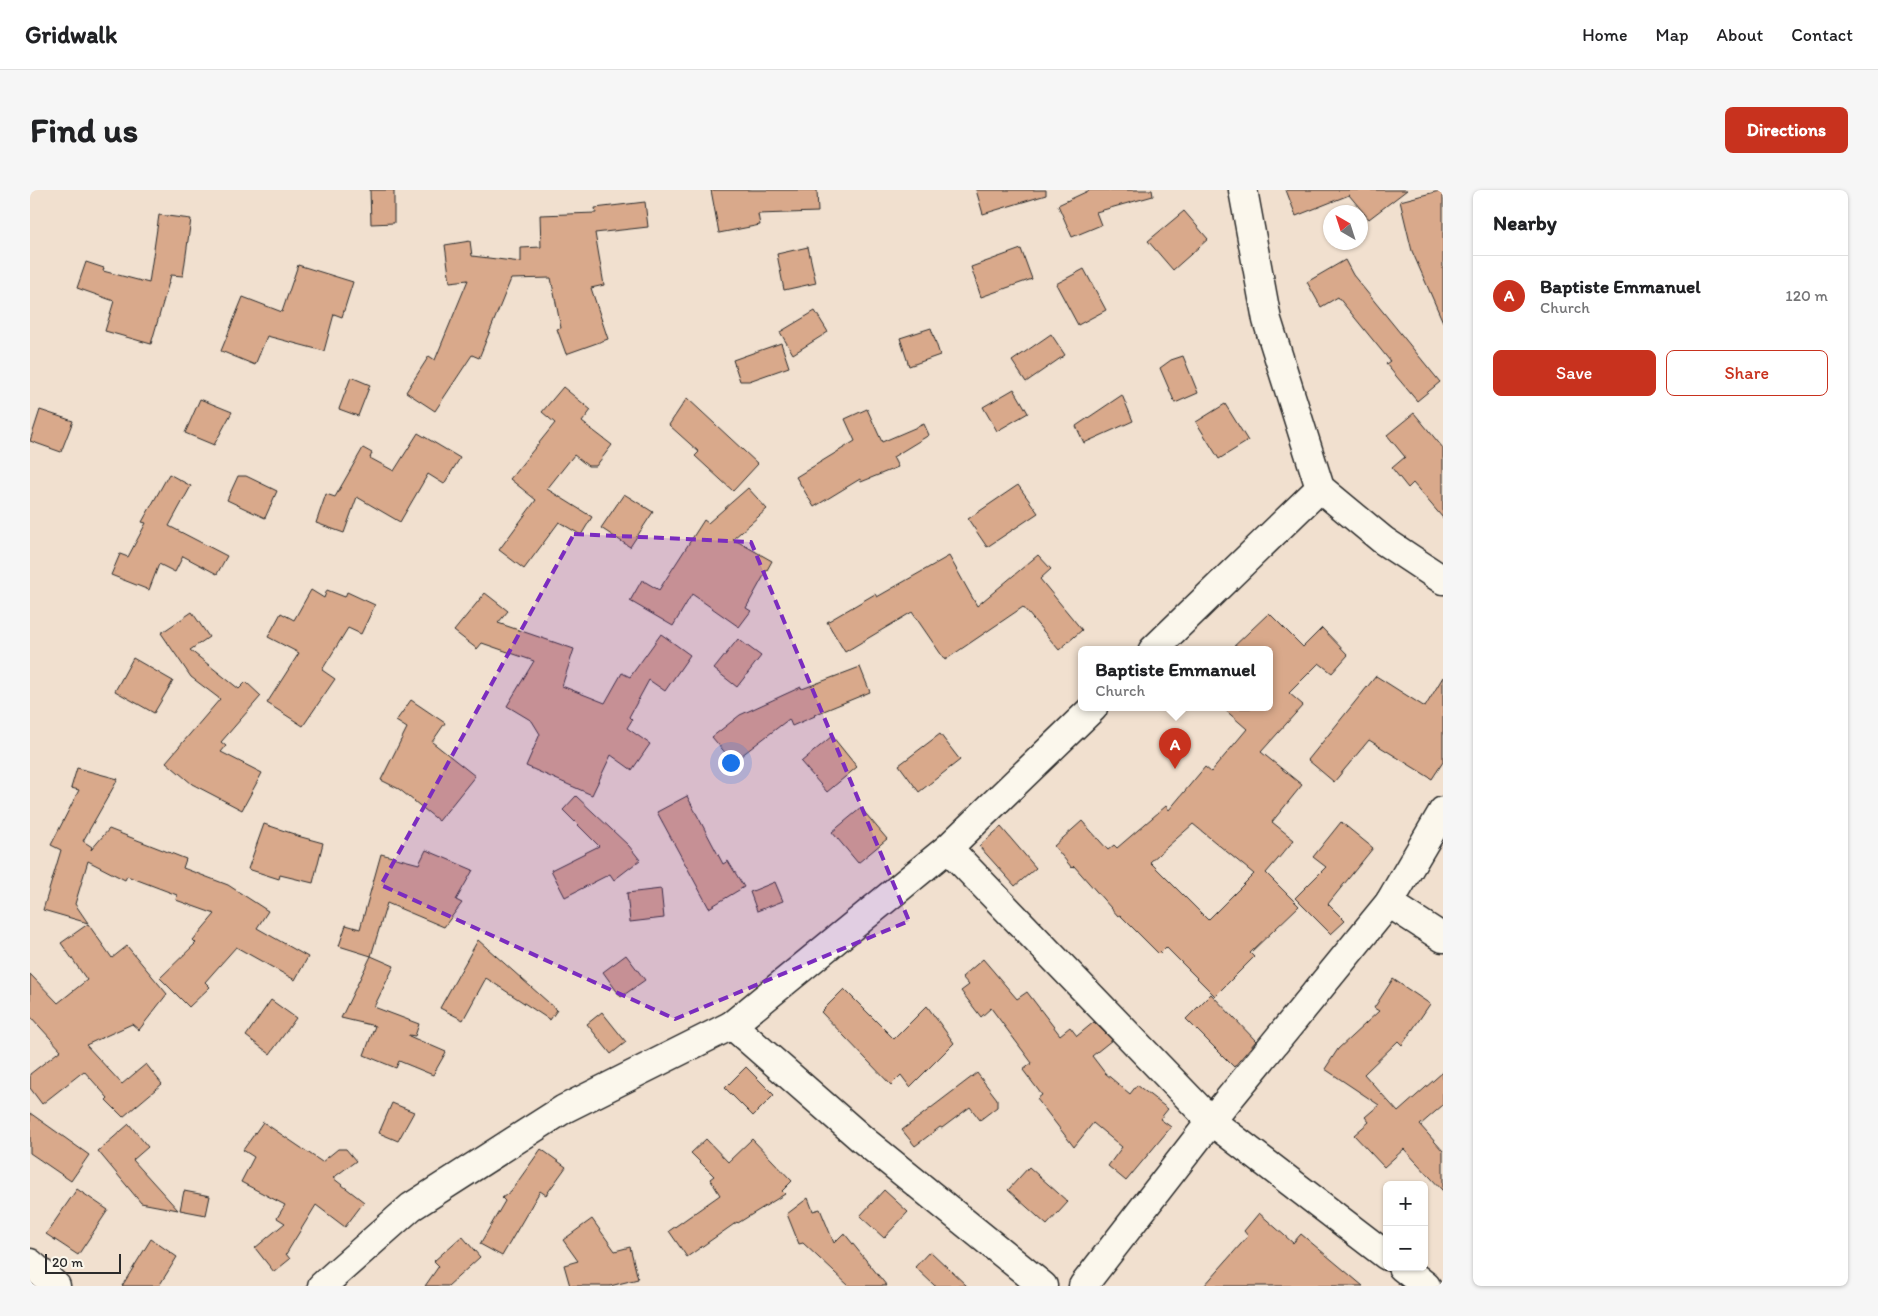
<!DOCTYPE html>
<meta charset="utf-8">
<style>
body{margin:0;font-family:Itim,sans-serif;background:#f6f6f6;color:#202124}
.controls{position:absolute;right:15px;bottom:15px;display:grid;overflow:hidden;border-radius:8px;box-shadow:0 1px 4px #0004}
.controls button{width:45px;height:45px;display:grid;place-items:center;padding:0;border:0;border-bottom:1px solid #e0e0e0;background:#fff;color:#202124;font:25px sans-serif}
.compass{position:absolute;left:1293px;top:15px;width:45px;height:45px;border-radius:50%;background:#fff;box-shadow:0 1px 4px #0004;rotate:321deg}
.scale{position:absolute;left:15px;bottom:12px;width:76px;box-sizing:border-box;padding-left:5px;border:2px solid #2b2b2b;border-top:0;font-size:14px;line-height:18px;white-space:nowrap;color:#2b2b2b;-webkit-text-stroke:4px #fbf7ec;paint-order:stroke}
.you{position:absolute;left:700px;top:572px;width:18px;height:18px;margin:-12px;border:4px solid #fff;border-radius:50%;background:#1a73e8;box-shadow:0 0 0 8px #1a73e833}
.badge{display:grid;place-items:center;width:32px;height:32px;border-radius:50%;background:#c8321e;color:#fff;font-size:16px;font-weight:700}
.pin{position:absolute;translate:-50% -41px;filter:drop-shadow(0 1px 2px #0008)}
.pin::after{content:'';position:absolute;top:26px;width:18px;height:15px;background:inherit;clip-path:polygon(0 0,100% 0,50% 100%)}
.popup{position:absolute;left:1048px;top:456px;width:195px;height:65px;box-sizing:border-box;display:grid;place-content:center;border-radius:8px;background:#fff;filter:drop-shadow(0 1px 4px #0005);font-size:16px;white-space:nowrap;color:#757577}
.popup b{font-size:19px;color:#202124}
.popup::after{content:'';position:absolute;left:50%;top:100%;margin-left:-10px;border:10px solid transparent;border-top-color:#fff}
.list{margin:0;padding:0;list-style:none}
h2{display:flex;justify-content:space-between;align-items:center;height:65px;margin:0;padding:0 20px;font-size:21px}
h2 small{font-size:16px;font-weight:400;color:#757577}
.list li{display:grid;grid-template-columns:32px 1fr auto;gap:15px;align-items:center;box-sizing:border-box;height:80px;padding:0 20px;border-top:1px solid #e0e0e0}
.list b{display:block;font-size:19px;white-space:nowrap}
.list p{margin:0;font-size:16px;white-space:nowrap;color:#757577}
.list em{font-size:16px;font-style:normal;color:#757577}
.actions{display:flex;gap:10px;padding:15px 20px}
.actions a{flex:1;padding:11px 0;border:1px solid #c8321e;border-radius:8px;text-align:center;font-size:18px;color:#c8321e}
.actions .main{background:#c8321e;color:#fff}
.map{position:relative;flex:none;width:1413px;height:1096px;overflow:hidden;border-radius:8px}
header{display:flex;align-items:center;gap:30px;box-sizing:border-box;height:70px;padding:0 25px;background:#fff;border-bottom:1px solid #e0e0e0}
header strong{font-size:24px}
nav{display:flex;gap:28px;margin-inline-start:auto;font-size:18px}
.intro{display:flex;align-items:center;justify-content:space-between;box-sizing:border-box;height:120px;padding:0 30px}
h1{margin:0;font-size:35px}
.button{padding:12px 22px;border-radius:8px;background:#c8321e;color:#fff;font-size:18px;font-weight:700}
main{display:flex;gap:30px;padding:0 30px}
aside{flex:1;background:#fff;border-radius:8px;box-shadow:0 1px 4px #0004}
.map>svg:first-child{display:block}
.building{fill:#d9a98b;stroke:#2b2b2b;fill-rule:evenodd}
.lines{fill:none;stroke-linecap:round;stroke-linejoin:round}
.street-casing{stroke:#2b2b2b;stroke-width:31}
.secondary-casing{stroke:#2b2b2b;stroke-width:31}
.street{stroke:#fbf7ec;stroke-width:28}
.secondary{stroke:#fbf7ec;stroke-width:28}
.marked{fill:#7b2cbf;fill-opacity:0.2;stroke:#7b2cbf;stroke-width:4;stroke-dasharray:10 6;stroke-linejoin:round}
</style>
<header>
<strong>Gridwalk</strong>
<nav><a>Home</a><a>Map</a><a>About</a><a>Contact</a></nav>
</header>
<div class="intro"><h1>Find us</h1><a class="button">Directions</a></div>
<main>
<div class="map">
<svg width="1413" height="1096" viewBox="0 0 1413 1096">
<rect width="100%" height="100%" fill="#f1e0cf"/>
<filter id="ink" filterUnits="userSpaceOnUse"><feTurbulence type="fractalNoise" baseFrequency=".02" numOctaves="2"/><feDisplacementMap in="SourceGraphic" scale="10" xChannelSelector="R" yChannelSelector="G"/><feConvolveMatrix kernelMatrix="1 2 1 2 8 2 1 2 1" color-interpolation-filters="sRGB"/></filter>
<g filter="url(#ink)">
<!-- building -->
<g class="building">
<polygon points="340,0 364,0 364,33 341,34"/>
<polygon points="681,0 787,0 788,22 728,24 730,35 689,43"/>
<polygon points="946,0 1016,0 1016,5 953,24"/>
<polygon points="1060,0 1122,0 1123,6 1066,22 1071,35 1042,47 1028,15"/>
<polygon points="1256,0 1377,0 1339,29 1319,5 1266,26"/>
<polygon points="1413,0 1413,132 1382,61 1370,11"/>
<polygon points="615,12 618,37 565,43 574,95 561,98 578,149 536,164 527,139 531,138 521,88 481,89 449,168 442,165 405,221 376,202 399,166 405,170 438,90 420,92 415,55 440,51 442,66 491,72 491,58 511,57 510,25 566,23 565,18"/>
<polygon points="1154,21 1178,49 1143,80 1118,51"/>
<polygon points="129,25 161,29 153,86 141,85 121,154 75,141 84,111 47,98 56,72 74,78 73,81 119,93"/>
<polygon points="778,57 786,93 754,100 747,64"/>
<polygon points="991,59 1002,89 951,107 941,77"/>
<polygon points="1315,70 1323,85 1410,192 1387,211 1356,174 1360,171 1308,107 1291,117 1277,92"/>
<polygon points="268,75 323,92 312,127 304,124 294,161 237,146 225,175 191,161 213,107 252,122"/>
<polygon points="1054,79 1076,120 1048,135 1026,94"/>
<polygon points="785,121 798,142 763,164 750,142"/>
<polygon points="901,138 910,165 879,176 870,148"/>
<polygon points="1021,144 1035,165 996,192 982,171"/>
<polygon points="751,153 759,177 719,191 710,191 703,170"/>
<polygon points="1153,166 1168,203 1145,213 1130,178 1141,170"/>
<polygon points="321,187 340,195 328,226 309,219"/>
<polygon points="533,197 561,220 552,232 582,255 566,276 558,276 544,265 517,299 562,327 551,345 529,332 494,379 469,360 506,310 480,289 525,233 512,222"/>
<polygon points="984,199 998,223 967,241 953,217"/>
<polygon points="1092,205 1103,231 1054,253 1046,236"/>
<polygon points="657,208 728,274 703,301 665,266 669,262 639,235"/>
<polygon points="170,209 202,222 184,255 155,243"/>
<polygon points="1195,214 1218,251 1189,269 1166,232"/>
<polygon points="837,219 852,252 894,234 899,245 863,267 868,277 831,292 830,289 784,317 766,287 825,251 815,229"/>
<polygon points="10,220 43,231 31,262 0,251"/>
<polygon points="1384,223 1413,258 1413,328 1383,293 1378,298 1362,278 1375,267 1357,245"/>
<polygon points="388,243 430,268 414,294 398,284 370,332 327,307 314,343 286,333 296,304 305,307 333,258 342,263 340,268 364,281"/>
<polygon points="139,284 161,296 139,336 197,366 187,384 153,366 145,382 129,374 119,400 81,385 90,364 98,367 116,333 112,332"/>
<polygon points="208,286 216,286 247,301 235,328 197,310"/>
<polygon points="988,295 1008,323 957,357 938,329"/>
<polygon points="718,298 737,319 703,349 742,371 716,418 721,421 709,437 662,404 643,436 600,411 612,390 629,400 674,330 678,333"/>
<polygon points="594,304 623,322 600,357 571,338"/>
<polygon points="1008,365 1021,379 1010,389 1052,440 1029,460 993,417 915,470 882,422 815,462 797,432 845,404 847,407 919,366 947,416"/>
<polygon points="281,400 294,408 297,400 315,407 317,402 345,415 331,444 318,438 292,480 305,489 273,536 237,513 269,463 238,447 251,423 264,430"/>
<polygon points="455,403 478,421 468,433 544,459 532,496 575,513 592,483 600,487 631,444 660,465 635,501 619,490 599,527 602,530 597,538 620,554 602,580 581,565 562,605 496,576 510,544 502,531 477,516 504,471 452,453 447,459 424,441"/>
<polygon points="162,422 179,447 160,460 209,499 216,492 231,506 191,552 196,556 191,562 232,583 212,620 162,594 136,572 190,509 161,487 131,443"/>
<path d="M1239,423l34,34 19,-19 26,27 -16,18 -13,-10 -30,30 14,12 -42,47 41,33 -30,37 22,18 -28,33 33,33 -49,47 4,4 -39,39 -49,-49 -7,7 -39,-39 -2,1 -44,-50 -2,2 -18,-22 28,-25 26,29 6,-5 3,3 49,-42 3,4 36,-43 6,5 36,-43 -24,-21h46v-58h-39zM1163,634l61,50 -46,46 -58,-58z"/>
<polygon points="708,449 731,466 707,497 684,479"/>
<polygon points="103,468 143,491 124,523 85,501"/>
<polygon points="830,477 840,502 784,525 785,526 762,536 759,529 703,572 682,547 710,525 771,497 772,499"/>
<polygon points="1346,486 1395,517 1413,487 1413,572 1402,589 1339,550 1304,592 1278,570"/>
<polygon points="381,510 415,533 402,552 445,586 409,631 369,599 351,590 377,538 366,531"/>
<polygon points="910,544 930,570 889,602 869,575"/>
<polygon points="802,546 827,577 797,602 771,572"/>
<polygon points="47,578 88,589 53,651 62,657 61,660 79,639 156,669 153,678 198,695 238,721 227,738 278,767 265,790 206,757 175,792 180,797 159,817 130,788 166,753 163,750 185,724 146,710 147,705 97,686 95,690 58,671 45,714 58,733 13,720 31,660 21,655 49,600 41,598"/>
<polygon points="546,606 599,656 610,670 584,690 580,684 535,707 521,680 569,656 533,620"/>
<polygon points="657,606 693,674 698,671 714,697 679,718 627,622"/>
<polygon points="831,618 857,649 828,673 802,642"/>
<polygon points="1311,632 1343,658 1298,714 1315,731 1301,744 1265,708 1296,677 1283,667"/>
<polygon points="234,634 264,644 264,645 293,653 283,693 250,685 249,689 218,679"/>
<polygon points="971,637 1006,678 985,696 949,656"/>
<polygon points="396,660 443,680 426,710 432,713 414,737 357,713 341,766 309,756 316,735 330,739 351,664 389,674"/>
<polygon points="745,692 753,711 727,721 720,702"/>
<polygon points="631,699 634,728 600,732 597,703"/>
<polygon points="58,734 82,768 97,756 137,804 109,840 102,834 56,855 92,894 116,874 132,894 93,927 76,910 78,908 54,881 12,914 0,898 0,884 31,860 0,826 0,784 28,813 57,790 31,753"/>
<polygon points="448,750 527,820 520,830 456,788 433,830 410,818"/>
<polygon points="596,765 615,790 591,807 573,782"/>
<polygon points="341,766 364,776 344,817 389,834 385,846 379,845 379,846 416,862 403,885 369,871 366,878 334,865 345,836 311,828"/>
<polygon points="953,769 987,809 997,802 1030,845 1040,837 1047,846 1064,832 1082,850 1062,866 1075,883 1100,904 1107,895 1138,919 1130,929 1141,937 1096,991 1078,976 1092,957 1063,933 1044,957 1007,909 1012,905 993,880 1002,873 961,818 951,827 931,801 939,795 932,787"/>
<polygon points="1363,789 1400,814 1372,855 1368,851 1334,884 1368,922 1413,882 1413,915 1390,935 1413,961 1413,1001 1374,959 1354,977 1324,945 1339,932 1335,927 1349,915 1295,879 1308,859 1349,821 1344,818"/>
<polygon points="814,799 864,849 897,816 924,853 880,897 871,885 861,895 791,822"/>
<polygon points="1181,804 1226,851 1204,877 1156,829"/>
<polygon points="241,810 266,828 240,864 216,846"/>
<polygon points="572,822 596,852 581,864 557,834"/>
<polygon points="716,877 744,905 723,926 695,898"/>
<polygon points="947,883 967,909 967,917 950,930 940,917 912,938 910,937 885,956 872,940"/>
<polygon points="362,913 384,922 368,951 349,943"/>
<polygon points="0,923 59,965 41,991 0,963"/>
<polygon points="233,932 292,972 308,959 316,959 326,971 303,988 334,1012 315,1037 286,1015 256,1064 260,1069 244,1082 225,1058 255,1033 247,1028 255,1015 211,992 224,967 213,960"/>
<polygon points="99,934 118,957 103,970 148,1020 111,1013 68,961"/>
<polygon points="676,949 698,972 722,949 762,991 752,1001 755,1004 708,1033 707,1032 657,1067 639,1041 690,1005 680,989 684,986 661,963"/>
<polygon points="511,959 536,977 516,1005 510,1001 472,1066 450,1054 475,1011 472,1008 481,1001"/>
<polygon points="999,977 1038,1012 1017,1035 978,1000"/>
<polygon points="47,999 78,1020 48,1065 16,1044"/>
<polygon points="854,1000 878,1022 854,1048 830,1026"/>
<polygon points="154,1001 180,1006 176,1025 150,1020"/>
<polygon points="778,1008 783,1021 790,1019 804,1053 814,1043 857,1096 819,1096 773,1053 769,1054 757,1024"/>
<polygon points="1229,1023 1263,1053 1271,1044 1333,1096 1174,1096 1218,1046 1214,1041"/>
<polygon points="562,1029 585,1061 600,1057 608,1089 580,1096 540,1096 534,1075 548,1071 533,1050"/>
<polygon points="432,1046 450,1067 418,1096 395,1096 409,1076 404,1071"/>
<polygon points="121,1049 147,1067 129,1096 92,1096"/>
<polygon points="900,1061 937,1096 905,1096 885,1077"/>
</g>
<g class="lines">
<!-- street casing -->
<g class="street-casing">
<g id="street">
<polyline points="1123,460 1290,298"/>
<polyline points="918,658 1181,931 1357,1066"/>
<polyline points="1359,713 1413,748"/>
<polyline points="702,835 832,949 1013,1096"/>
<polyline points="0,1073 26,1096"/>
<polyline points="1372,1077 1396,1096"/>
<polyline points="292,1096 381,1017 534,919 702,835 918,658 1063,518"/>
<polyline points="1053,1096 1181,931 1359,713 1413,621"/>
</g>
</g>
<!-- secondary casing -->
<g class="secondary-casing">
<polyline id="secondary" points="1213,0 1237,130 1290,298 1354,351 1413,390"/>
</g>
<!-- street -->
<use href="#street" class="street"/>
<!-- secondary -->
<use href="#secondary" class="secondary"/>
</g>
</g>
<!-- marked area -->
<path class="marked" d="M544,344l177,8 158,379 -234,98 -294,-134z"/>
</svg>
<div class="controls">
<button>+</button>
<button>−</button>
</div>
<svg class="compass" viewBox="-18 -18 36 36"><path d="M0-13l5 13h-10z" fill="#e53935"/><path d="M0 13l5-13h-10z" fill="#757577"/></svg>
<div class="scale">20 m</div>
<div class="you"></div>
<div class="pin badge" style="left:1145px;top:579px">A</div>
<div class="popup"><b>Baptiste Emmanuel</b>Church</div>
</div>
<aside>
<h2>Nearby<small></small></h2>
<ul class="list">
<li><span class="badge">A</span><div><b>Baptiste Emmanuel</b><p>Church</p></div><em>120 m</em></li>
</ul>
<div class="actions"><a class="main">Save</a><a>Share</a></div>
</aside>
</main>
